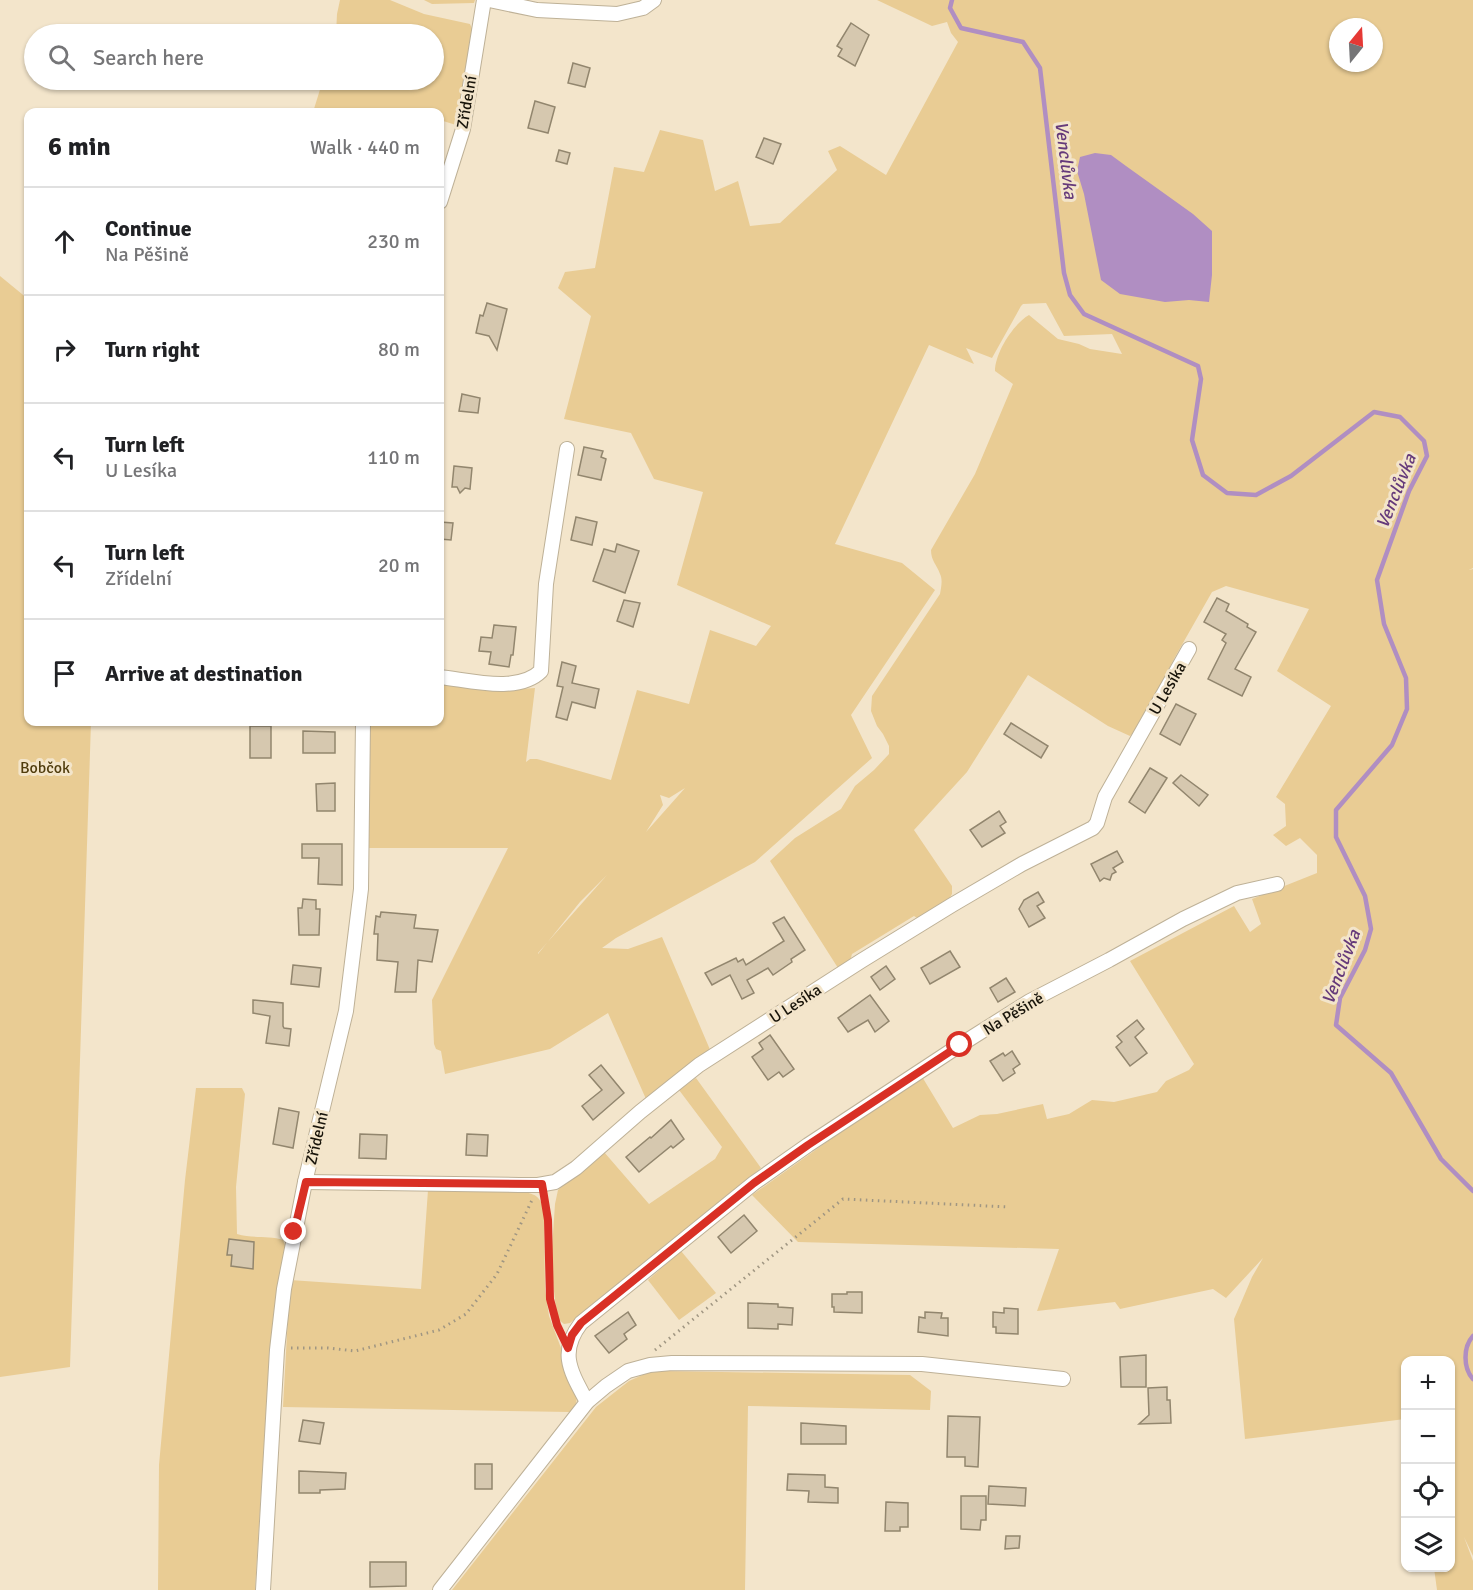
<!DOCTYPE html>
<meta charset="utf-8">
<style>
body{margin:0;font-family:Signika,sans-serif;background:#f6f6f6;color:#202124}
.controls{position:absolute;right:18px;bottom:18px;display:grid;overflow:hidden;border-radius:12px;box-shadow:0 2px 4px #0004}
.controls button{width:54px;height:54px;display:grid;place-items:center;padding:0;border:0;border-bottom:2px solid #e0e0e0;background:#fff;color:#202124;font:30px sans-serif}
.compass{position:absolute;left:1329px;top:18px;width:54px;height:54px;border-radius:50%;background:#fff;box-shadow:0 2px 4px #0004;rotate:18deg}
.stop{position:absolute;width:18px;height:18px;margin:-14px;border:4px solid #d93025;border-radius:50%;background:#fff}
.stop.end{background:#d93025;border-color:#fff;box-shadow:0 2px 6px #0008}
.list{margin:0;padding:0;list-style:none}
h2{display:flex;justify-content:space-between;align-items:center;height:78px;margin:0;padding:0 24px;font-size:26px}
h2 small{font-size:20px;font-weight:400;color:#757577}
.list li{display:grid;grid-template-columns:39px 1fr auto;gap:18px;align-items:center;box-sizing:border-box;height:108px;padding:0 24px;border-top:2px solid #e0e0e0}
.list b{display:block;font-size:22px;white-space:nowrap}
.list p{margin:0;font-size:20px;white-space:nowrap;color:#757577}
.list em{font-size:20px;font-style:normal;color:#757577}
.icon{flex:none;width:33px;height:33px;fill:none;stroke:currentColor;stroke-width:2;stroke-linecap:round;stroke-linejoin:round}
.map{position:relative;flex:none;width:1473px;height:1590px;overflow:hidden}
.search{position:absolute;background:#fff;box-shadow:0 2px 4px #0004;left:24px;top:24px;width:420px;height:66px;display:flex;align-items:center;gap:15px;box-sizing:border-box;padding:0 21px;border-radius:33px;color:#757577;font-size:22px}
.panel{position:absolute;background:#fff;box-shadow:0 2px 4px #0004;left:24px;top:108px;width:420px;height:618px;border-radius:12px}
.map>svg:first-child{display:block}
.green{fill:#e9cc94;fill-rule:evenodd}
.water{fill:#b08ec2}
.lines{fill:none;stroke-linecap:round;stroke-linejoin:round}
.stream{stroke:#b08ec2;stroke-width:4.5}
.building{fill:#d6c8af;stroke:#92866e;stroke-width:1.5}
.minor-casing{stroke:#beb197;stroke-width:16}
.path{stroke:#a09682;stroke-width:3;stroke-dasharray:1.5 4.5;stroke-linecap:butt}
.minor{stroke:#fff;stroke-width:14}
.route{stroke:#d93025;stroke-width:8}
.labels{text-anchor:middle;stroke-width:6;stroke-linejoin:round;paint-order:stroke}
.street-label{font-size:16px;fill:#18140a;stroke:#f3e5cb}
.park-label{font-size:16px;fill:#503c0d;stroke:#f3e5cb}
.water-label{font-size:18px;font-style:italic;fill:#653a7a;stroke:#f3e5cb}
</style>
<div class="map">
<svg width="1473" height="1590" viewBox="0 0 1473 1590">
<rect width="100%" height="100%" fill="#f3e5cb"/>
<!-- green -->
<g class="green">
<polygon points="340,0 390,0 424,14 470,24 475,36 456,125 440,120 440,112 419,112 412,110 411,112 313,112 323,80 434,80 434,34 336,34 337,14"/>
<polygon points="424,0 475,0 474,3 432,4"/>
<path d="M877,0h596v568l-4,2 4,-1v987l-9,-19 9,24v29h-36l-3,-22h16v-208h-44l-1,59 -160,20 -11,-120 18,-42 11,-19 -37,40 -13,-9 -93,20 -5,-7 -78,9 22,-62 -261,-7 -46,-47 169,-120 32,53 27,-13 17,-1 46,-10 4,15 22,-5 23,-14 22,2 43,-10 9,-11 23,-11 5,-6 -64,-103 104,-55 16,26 11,-8 -9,-25 65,-26v-18l-17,-17 -14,8 -13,-11 13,-9 -1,-22 -9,-7 55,-91 -54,-35 32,-62 -83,-23 -14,6 -37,65 -35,69 -10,10 -22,-10 -80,-51 -61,97 -53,58 38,56v8l-3,5 -32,19 -3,-2 -62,38 -2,7 -12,7 -68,-107 25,-23 46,-29 14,-23 19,-16 15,-16v-8l-6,-12 -6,-8 -6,-15 1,-15 68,-102c1,-6 3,-14 0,-20 -3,-9 -9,-13 -9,-24l44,-76 38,-90 -18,-13c0,-18 18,-47 34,-56l29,24 21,5 11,5 32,5 -10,-20 -48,2 -18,-33 -23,1 -2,2 -29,52 -26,-10 8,16 -45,-19 -94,199 67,19 33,27 -84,125 21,43 -117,104 -139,76 -14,10 26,1 34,-12 49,115 -65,47 -38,-86 -58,36 -105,25 -4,-23 -5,-2 -2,-5 -2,-44 76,-152h-140v-126h72v-40l80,7 15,-1 -9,74 4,-3h7l74,21 26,-90 52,14 21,-74 46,16 15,-20 -94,-41 26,-93 -49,-13 -23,-46 -67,-14 27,-103 -33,-28 7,-16 30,-4 19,-101 30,5 16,-42 43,10 12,51 23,-10 12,45 30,-3 57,-53 -9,-19 12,-5 46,29 72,-133 -7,-9 -4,-11 -15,4zM1338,27h36v36h-36zM685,788l-39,44 17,-27 -3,-10 9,3zM607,875l-69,78v1l42,-52z"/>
<polygon points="0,276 28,299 28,722 91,722 70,1367 0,1377"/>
<polygon points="696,1078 761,1168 570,1323 564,1324 557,1318 551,1264 555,1204 558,1190 604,1152 649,1204 715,1159 722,1147 679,1090"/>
<path d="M196,1088h46l3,6 -9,93 1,47c15,5 32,1 46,6l3,8 -20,165 -11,177h-97l1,-125 26,-285z"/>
<path d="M428,1190l95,2c13,2 17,5 21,17l1,80 4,27 27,72c1,11 2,17 -6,24l-287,-5 7,-127 131,9z"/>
<polygon points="681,1251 716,1293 679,1320 648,1280"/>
<polygon points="663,1371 910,1375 931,1391 930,1410 748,1406 745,1590 452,1590 596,1407 629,1381 647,1373"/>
</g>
<!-- water -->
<polygon class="water" points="1095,153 1111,155 1126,166 1193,214 1212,231 1212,275 1209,302 1189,300 1165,302 1120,294 1101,280 1084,194 1077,171 1080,157"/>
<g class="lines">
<!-- stream -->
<g class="stream">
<polyline points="952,0 950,8 961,28 1023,42 1040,68 1064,273 1070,295 1084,314 1198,366 1201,379 1192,440 1203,475 1227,493 1256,495 1291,476 1374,412 1400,417 1424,441 1427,456 1409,491 1377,580 1384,624 1406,678 1407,709 1392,745 1336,810 1336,837 1365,896 1371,929 1365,950 1340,998 1336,1025 1391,1073 1441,1159 1473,1191"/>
<path d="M1473,1336c-10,11 -10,32 0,43"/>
</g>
</g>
<!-- building -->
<g class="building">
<polygon points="851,23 869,35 855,66 838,56 842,49 837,46"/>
<polygon points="573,63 590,68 585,87 568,83"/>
<polygon points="535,101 555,107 548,133 528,128"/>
<polygon points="764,138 781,144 773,164 756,157"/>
<polygon points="559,150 570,153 567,164 556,161"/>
<polygon points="487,303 507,309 497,350 489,336 476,333 480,315 483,316"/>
<polygon points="462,394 480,398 478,413 459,411"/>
<polygon points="584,447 603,451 601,457 606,459 601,480 578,475"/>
<polygon points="454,466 472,468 470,489 465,488 460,493 457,487 452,487"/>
<polygon points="576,517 597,522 592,545 571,540"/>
<polygon points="440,522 453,523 451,540 440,539"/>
<polygon points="617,544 639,551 625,593 593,581 604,549 615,552"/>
<polygon points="1217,598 1229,604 1226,611 1248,624 1247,627 1256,632 1235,669 1251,677 1242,696 1208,679 1226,643 1222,640 1226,634 1204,622"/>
<polygon points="624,600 640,603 633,627 617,621"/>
<polygon points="494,625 516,627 513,655 511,655 509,667 489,664 491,652 479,651 481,637 492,638"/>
<polygon points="562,662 576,666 572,683 599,689 595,708 572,702 567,720 556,717 563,687 557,686"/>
<polygon points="1176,704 1196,714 1180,745 1160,734"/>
<polygon points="1011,723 1048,746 1041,758 1004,734"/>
<rect x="250" y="726" width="21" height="32"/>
<polygon points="303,731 335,732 335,753 303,753"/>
<polygon points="1150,768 1167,778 1145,813 1129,802"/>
<polygon points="1181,775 1208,795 1199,806 1173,783"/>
<polygon points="335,783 335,811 317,811 316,784"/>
<polygon points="999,811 1006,822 1000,826 1005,833 982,847 970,830"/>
<polygon points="302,844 342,844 342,885 318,884 319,858 302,858"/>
<polygon points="1117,851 1123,862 1113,868 1116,872 1112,874 1110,880 1104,878 1100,881 1091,864"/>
<polygon points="1038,892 1044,902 1037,906 1045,918 1029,927 1019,909 1024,900"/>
<polygon points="303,899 316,900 316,909 320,909 319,935 299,935 298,908 302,908"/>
<polygon points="381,912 416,915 414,928 438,930 432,962 418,960 416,992 395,992 398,962 377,960 378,934 374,934 376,916 380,917"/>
<polygon points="784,917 805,950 791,959 792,962 773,975 768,968 747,980 754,993 742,999 730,975 712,985 705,973 736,958 738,962 743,959 746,965 784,941 773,923"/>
<polygon points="950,951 960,967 930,984 921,968"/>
<polygon points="293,965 321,968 319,987 291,984"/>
<polygon points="886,966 895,979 880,990 871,977"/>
<polygon points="1006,978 1015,992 998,1002 990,988"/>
<polygon points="870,995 889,1021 875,1032 868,1020 848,1032 838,1018"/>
<polygon points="253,1000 283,1003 283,1026 284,1028 291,1029 289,1046 266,1043 270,1016 253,1013"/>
<polygon points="1137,1020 1144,1029 1135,1037 1147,1053 1130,1066 1116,1047 1122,1042 1117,1036"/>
<polygon points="770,1035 794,1069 783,1077 779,1072 768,1080 752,1057 763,1049 759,1043"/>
<polygon points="1012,1051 1020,1064 1013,1069 1015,1073 1003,1081 990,1061 1003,1053 1005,1056"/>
<polygon points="601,1065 624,1093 593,1120 582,1106 602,1090 589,1075"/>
<polygon points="279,1108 299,1112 293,1148 273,1144"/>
<polygon points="671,1120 684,1139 673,1148 671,1146 639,1172 626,1157 650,1137 651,1138"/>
<polygon points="360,1134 387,1135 386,1159 359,1158"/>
<polygon points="467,1134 488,1135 487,1156 466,1155"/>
<polygon points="744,1215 757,1231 731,1253 718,1237"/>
<polygon points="229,1239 254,1242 253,1269 231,1266 232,1255 227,1255"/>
<polygon points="847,1292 862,1292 862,1313 834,1312 834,1307 832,1307 832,1294 847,1294"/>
<polygon points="748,1303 778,1304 778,1307 793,1308 792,1325 778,1324 778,1329 748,1328"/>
<polygon points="1004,1308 1018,1309 1018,1334 996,1333 996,1327 993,1327 993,1312 1004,1313"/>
<polygon points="628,1312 636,1325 624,1334 627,1339 609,1353 595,1336"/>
<polygon points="925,1312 942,1313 941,1318 948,1318 948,1336 918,1332 919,1317 925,1318"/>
<polygon points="1146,1355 1146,1387 1121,1387 1120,1357"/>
<polygon points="1167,1387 1167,1400 1170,1400 1171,1423 1139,1424 1149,1415 1148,1388"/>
<polygon points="948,1416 980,1417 978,1467 965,1466 965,1457 947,1457"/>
<polygon points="303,1420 324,1423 320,1444 299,1441"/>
<polygon points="801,1423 846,1426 846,1444 801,1444"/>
<rect x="475" y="1464" width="17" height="25"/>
<polygon points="299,1471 346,1473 345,1489 320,1490 320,1493 299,1493"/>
<polygon points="788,1474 825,1475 825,1487 838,1488 838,1503 808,1502 809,1491 787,1490"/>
<polygon points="989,1486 1026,1488 1025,1506 988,1504"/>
<polygon points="961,1496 986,1496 986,1520 981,1520 980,1530 961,1529"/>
<polygon points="886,1502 908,1503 908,1527 900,1527 900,1531 885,1531"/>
<polygon points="1006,1536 1020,1536 1019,1548 1005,1549"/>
<polygon points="370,1562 406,1562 406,1586 370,1587"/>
</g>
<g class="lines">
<!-- minor casing -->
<g class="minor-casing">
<g id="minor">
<polyline points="489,0 537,10 617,14 643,8 654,0"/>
<polyline points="440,202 463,129 484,0"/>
<path d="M440,677c29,3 78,17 101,-6l5,-87 21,-135"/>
<polyline points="305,1182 519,1185 538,1185 555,1182 576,1168 640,1112 699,1065 861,961 952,905 1022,864 1093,828 1097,823 1105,797 1189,649"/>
<path d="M587,1402c-16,-30 -29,-49 -6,-79l173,-140 54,-38 152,-100 70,-44 79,-41 74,-41 54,-26 40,-9"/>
<polyline points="263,1590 277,1350 284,1289 305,1182 346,1011 361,889 363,722"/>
<polyline points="440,1590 587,1402 606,1386 628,1371 650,1365 672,1363 922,1364 1063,1379"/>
</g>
</g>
<!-- path -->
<g class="path">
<path d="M544,1198c7,43 -2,95 17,135"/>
<polyline points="291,1348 328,1348 355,1351 439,1330 466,1314 497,1274 533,1198"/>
<polyline points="655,1350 843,1199 1009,1207"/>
</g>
<!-- minor -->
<use href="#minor" class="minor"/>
</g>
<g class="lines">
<!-- route -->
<polyline class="route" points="294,1232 306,1182 542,1184 548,1220 550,1299 557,1325 568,1348 572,1335 581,1323 754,1183 808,1145 960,1045"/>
</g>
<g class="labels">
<!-- street labels -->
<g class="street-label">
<text transform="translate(466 102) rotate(-80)" y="6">Zřídelní</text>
<text transform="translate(1167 688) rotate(-60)" y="6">U Lesíka</text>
<text transform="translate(795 1003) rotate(-33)" y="6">U Lesíka</text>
<text transform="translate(1013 1013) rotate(-31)" y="6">Na Pěšině</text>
<text transform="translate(316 1138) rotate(-77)" y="6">Zřídelní</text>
</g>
<!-- park labels -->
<g class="park-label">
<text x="45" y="773">Bobčok</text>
</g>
<!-- water labels -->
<g class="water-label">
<text transform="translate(1066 160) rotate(83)" y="6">Venclůvka</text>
<text transform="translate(1396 491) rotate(-68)" y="6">Venclůvka</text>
<text transform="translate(1341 967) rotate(-69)" y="6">Venclůvka</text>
</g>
</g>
</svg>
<div class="controls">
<button>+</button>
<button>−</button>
<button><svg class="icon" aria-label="locate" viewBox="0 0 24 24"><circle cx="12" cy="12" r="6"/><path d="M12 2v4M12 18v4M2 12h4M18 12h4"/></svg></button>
<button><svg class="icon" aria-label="layers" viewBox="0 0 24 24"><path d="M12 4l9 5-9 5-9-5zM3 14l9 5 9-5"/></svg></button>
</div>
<svg class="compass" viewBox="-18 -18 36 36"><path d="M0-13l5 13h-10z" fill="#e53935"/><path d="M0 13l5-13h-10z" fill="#757577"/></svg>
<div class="stop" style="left:960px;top:1045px"></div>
<div class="stop end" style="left:294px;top:1232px"></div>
<div class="search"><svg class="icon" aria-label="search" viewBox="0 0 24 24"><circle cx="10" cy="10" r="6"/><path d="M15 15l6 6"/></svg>Search here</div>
<section class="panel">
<h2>6 min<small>Walk · 440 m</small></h2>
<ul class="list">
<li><svg class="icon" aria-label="ahead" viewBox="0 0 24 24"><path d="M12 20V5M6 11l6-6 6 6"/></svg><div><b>Continue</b><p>Na Pěšině</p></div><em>230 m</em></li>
<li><svg class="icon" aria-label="right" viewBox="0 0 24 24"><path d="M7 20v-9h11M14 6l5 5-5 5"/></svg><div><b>Turn right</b></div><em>80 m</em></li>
<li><svg class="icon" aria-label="left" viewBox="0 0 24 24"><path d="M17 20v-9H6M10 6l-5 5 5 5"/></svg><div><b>Turn left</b><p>U Lesíka</p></div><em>110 m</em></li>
<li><svg class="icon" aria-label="left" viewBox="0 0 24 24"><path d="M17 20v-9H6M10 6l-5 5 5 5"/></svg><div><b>Turn left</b><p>Zřídelní</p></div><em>20 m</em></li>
<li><svg class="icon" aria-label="arrive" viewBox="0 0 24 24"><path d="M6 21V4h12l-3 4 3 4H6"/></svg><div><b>Arrive at destination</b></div></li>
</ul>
</section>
</div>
